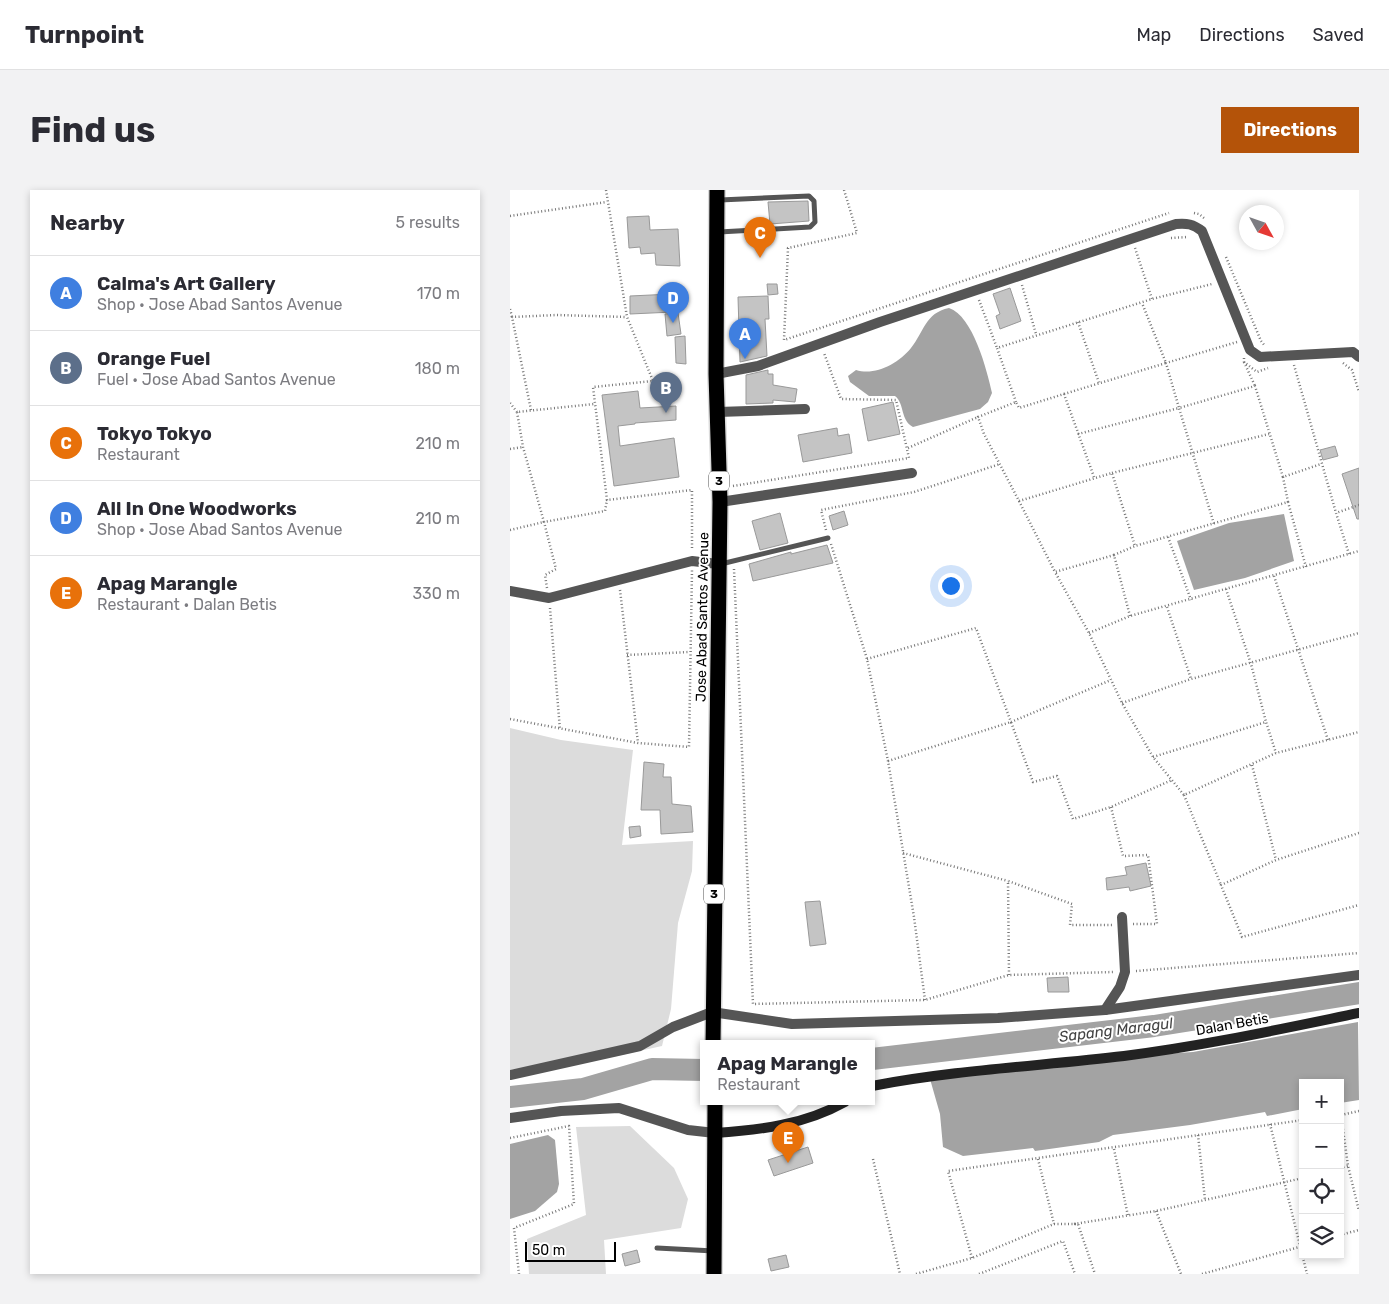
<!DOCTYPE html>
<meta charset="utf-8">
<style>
body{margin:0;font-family:Rubik,sans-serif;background:#f2f2f3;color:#2b2b33}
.controls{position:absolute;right:15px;bottom:15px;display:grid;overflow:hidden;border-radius:0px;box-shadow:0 2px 8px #0003}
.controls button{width:45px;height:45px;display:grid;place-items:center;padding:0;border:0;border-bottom:1px solid #e1e1e2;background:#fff;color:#2b2b33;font:25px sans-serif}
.compass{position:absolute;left:729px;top:15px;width:45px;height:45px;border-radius:50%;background:#fff;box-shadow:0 2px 8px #0003;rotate:130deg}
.scale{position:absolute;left:15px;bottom:12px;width:91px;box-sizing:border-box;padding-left:5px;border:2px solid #000;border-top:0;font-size:14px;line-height:18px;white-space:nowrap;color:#000;-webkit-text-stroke:4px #fff;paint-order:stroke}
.you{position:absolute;left:440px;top:395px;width:18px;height:18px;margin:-12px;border:4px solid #fff;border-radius:50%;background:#1a73e8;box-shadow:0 0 0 8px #1a73e833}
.badge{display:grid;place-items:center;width:32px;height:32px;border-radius:50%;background:#b45309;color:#fff;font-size:16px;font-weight:700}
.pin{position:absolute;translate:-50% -41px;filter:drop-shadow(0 1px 2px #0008)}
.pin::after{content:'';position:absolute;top:26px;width:18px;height:15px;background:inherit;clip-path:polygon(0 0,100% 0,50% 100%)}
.popup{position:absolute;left:190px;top:850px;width:175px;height:65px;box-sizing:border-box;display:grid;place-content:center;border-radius:0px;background:#fff;filter:drop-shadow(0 1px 4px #0005);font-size:16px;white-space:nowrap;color:#7c7c81}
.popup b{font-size:19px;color:#2b2b33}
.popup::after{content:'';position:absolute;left:50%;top:100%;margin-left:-10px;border:10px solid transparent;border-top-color:#fff}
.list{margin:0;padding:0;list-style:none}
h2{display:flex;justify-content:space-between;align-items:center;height:65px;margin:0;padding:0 20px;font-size:21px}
h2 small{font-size:16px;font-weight:400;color:#7c7c81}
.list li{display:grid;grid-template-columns:32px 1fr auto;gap:15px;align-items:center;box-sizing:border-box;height:75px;padding:0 20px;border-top:1px solid #e1e1e2}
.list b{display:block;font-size:19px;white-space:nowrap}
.list p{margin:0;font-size:16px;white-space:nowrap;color:#7c7c81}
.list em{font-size:16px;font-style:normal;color:#7c7c81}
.icon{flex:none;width:28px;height:28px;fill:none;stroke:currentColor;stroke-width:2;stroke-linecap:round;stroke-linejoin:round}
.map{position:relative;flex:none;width:849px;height:1084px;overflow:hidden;border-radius:0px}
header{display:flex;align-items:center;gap:30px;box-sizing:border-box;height:70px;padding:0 25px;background:#fff;border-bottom:1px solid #e1e1e2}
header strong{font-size:24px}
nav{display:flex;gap:28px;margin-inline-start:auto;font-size:18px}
.intro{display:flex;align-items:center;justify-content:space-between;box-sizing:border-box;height:120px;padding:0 30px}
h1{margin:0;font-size:35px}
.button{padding:12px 22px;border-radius:0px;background:#b45309;color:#fff;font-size:18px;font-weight:700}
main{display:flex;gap:30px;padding:0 30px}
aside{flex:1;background:#fff;border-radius:0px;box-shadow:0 2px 8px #0003}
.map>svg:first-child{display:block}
.green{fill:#dcdcdc}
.water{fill:#a3a3a3}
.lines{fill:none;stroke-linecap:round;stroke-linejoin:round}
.river{stroke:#a3a3a3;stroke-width:22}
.building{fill:#c4c4c4;stroke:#999}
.highway-casing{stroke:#dbdbdb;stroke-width:18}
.path{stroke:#777;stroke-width:2.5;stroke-dasharray:1 2.5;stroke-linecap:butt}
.lane{stroke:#555;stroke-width:5}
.street{stroke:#555;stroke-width:10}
.secondary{stroke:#222;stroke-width:10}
.highway{stroke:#000;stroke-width:15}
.labels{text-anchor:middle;stroke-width:4;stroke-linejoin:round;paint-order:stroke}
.shield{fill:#fff;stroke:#4c4c4c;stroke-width:1}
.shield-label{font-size:12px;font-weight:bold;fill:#000}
.street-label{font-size:14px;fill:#000;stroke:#fff}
.water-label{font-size:15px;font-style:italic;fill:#444;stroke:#fff}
</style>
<header>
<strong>Turnpoint</strong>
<nav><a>Map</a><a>Directions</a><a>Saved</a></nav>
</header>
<div class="intro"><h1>Find us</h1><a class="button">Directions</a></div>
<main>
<aside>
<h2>Nearby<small>5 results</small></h2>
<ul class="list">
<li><span class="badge" style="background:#3f7fe0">A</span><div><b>Calma's Art Gallery</b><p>Shop · Jose Abad Santos Avenue</p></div><em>170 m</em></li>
<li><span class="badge" style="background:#5c6f8a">B</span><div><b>Orange Fuel</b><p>Fuel · Jose Abad Santos Avenue</p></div><em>180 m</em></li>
<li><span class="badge" style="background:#e8710a">C</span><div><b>Tokyo Tokyo</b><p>Restaurant</p></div><em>210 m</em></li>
<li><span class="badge" style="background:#3f7fe0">D</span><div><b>All In One Woodworks</b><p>Shop · Jose Abad Santos Avenue</p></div><em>210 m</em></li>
<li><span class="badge" style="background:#e8710a">E</span><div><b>Apag Marangle</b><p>Restaurant · Dalan Betis</p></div><em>330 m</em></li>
</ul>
</aside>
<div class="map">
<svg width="849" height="1084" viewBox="0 0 849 1084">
<rect width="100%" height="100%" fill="#fff"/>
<!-- green -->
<g class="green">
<polygon points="0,538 51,550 123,560 112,655 183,651 182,681 168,733 161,819 152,856 102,867 0,880"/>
<polygon points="120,936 164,978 178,1009 171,1038 94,1050 96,1084 19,1084 17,1049 76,1025 66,937"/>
</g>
<!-- water -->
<g class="water">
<path d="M439,118c24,8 38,62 43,85l-4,9 -8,7 -67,18c-13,-7 -8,-23 -18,-31h-26l-19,-14 -2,-6 8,-6c19,6 42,-6 55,-22 13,-16 14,-35 38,-40z"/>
<polygon points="774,324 784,371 735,388 684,400 667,351 719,333"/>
<polygon points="848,832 849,910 830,913 830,893 793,893 793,919 757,926 755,922 680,935 603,945 589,952 525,961 523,958 453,966 433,957 430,924 420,889 608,867 683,862"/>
<polygon points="38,945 45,950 49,994 47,1002 25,1021 0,1029 0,954"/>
</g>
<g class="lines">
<!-- river -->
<g class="river">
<polyline points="362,869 644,836 849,803"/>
<polyline points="0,907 73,899 142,879 194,880"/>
</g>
</g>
<!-- building -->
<g class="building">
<polygon points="298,11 299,31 260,34 258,12"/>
<polygon points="139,26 140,40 168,39 170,76 146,75 145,63 131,64 130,57 119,58 117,27"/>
<polygon points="257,94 267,94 268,104 258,105"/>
<polygon points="500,98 511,131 490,139 486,126 490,124 483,104"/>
<polygon points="162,104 163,122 120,124 120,106"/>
<polygon points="258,106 259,129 255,129 257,166 230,172 228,107"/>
<polygon points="168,123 171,144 157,146 155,124"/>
<polygon points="175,146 176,174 166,173 165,147"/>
<polygon points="258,180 258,184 263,184 263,195 287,199 285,212 263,210 263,213 236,214 236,185"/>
<polygon points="128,201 130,218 166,216 166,230 125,233 125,234 108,236 110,256 164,248 169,287 104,296 92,205"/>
<polygon points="383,212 390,244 358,251 352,219"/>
<polygon points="327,238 328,246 339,244 342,263 293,272 288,245"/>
<polygon points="825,256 828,266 813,270 810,260"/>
<polygon points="849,278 849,329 847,329 832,284"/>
<polygon points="334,321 338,335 323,340 319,326"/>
<polygon points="270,323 278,353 250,360 242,331"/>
<polygon points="317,355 323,373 243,391 239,374 281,362 281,364"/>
<polygon points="134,572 154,574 153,587 161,587 162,614 181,616 183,642 151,644 150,620 131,620"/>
<polygon points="130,636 131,646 120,648 119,637"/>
<polygon points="636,673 641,696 620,701 619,697 597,700 596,688 617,685 615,677"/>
<polygon points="310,711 316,754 300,756 295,712"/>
<polygon points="558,787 559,802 538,802 537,788"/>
<polygon points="298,957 303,973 264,986 258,970"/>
<polygon points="127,1060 130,1072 115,1076 112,1064"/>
<polygon points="276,1065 279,1077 261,1081 258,1069"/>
</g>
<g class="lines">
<!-- highway casing -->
<g class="highway-casing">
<g id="highway">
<polyline points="203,854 210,312 206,184 207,0"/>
<polyline points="204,1084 205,912"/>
</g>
</g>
<!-- path -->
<g class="path">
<polyline points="96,0 117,127 143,191 83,197 97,310 182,300 182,360"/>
<polyline points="334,0 347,43 278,58 274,150 659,23"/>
<polyline points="684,23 689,24 694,28"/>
<polyline points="0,26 97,12"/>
<polyline points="661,48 678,47"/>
<polyline points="625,58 642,109"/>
<polyline points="716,67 751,151 755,156"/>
<polyline points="512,95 526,144"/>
<polyline points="469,110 487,158"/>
<polyline points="0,119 2,127"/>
<polyline points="568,132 589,193"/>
<polyline points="727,152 656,173 669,218 745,196 773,287"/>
<polyline points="734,168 734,172 747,182 758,178"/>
<polyline points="734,172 745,196"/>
<polyline points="833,173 842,180 849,202"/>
<polyline points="784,175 826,323"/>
<polyline points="554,204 656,173 632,113"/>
<polyline points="506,212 487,158 642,109 702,94"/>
<polyline points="0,213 7,222"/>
<polyline points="21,220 2,127 47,125 117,127"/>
<polyline points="568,244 669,218 704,334"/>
<polyline points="398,258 468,227"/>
<polyline points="0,259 13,257"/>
<polyline points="602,283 759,244"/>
<polyline points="584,287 554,204 509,218 506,212 468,227 474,244 509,311 602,283 625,356"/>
<polyline points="223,296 399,268 386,210 331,209 314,163"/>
<polyline points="509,311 545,382"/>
<polyline points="778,312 773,287 811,274"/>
<polyline points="0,340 34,332 13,257 7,222 84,214"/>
<polyline points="316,340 311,320 404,302 490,274"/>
<polyline points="658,347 681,410"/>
<polyline points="321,354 357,469 378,571 404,727 415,810"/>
<polyline points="839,364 826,323 849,315"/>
<polyline points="604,365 545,382 579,443 612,513 643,567 674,605 766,563 849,542"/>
<polyline points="224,379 243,814 415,810 499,785 603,782"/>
<polyline points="764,386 818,550"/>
<polyline points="37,398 35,385 46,379 34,332 95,321 97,310"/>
<polyline points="716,399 741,474 756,532"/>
<polyline points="110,400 128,553"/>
<polyline points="657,417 681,489"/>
<polyline points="40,418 50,540"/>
<polyline points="620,426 604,365 625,356 778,312 796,377"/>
<polyline points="579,443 620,426 849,361"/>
<polyline points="117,465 179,462"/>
<polyline points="357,469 466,438 501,532 601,490"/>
<polyline points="612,513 681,489 849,443"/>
<polyline points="0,529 128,553 179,557 182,380"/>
<polyline points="643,567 756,532 766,563"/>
<polyline points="378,571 501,532 523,592 547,586 563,629 601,617 662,590"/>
<polyline points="742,575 766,670"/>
<polyline points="674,605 711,695"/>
<polyline points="601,617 613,666 638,665 647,734 621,734"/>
<polyline points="849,643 766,670 711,695 732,747 849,715"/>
<polyline points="393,663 498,691"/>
<polyline points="626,781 849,763"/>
<polyline points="499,785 498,691 562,714 560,735 603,735"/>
<polyline points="831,925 838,976 849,1021"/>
<polyline points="831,925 849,921"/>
<polyline points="760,934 797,1084"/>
<polyline points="688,945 695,1010"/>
<polyline points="0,948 59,936 64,1014 4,1038 9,1084"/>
<polyline points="604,959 618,1026"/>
<polyline points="363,969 390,1084"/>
<polyline points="528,969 544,1034"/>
<polyline points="830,978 838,976"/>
<polyline points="646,1021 671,1084"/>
<polyline points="564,1034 646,1021 793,988"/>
<polyline points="830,1045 849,1040"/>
<polyline points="462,1068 438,981 793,930"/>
<polyline points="406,1084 462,1068 544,1034 568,1034 585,1084"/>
<polyline points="469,1084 553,1051 565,1084"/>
<polyline points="692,1084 793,1056"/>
</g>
<!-- lane -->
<g class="lane">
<polyline points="209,42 300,37 305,32 304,11 299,6 210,10"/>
<polyline points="211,374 318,348"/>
<polyline points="147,1058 204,1061"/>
</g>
<!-- street -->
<g class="street">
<path d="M206,184l42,-8 122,-44 296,-98c11,-1 17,0 26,7l48,119 10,7 93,-5 6,5"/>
<polyline points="208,222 295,219"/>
<polyline points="210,312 402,283"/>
<polyline points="0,401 39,408 182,371 208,374"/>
<polyline points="595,820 610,797 615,782 612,727"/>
<polyline points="0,885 130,856 163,837 202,822 282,834 488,828 595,820 849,785"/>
<polyline points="0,928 51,921 109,918 178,940 205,943"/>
</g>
<!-- secondary -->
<g class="secondary">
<path d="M362,896c83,-16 168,-20 252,-30 79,-10 157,-27 235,-43"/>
<path d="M205,943c45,-3 89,-8 130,-31"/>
</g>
<!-- highway -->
<use href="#highway" class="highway"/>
</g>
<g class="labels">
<!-- shield labels -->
<g class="shield">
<rect x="199" y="281.5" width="20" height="19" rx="4"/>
<rect x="194" y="694.5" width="20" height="19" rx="4"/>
</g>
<g class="shield-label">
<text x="209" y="295">3</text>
<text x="204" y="708">3</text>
</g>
<!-- street labels -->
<g class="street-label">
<text transform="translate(192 427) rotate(-89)" y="5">Jose Abad Santos Avenue</text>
<text transform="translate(722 834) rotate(-10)" y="5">Dalan Betis</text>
</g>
<!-- water labels -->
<g class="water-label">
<text transform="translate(606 840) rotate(-7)" y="5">Sapang Maragul</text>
</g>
</g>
</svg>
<div class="controls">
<button>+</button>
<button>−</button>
<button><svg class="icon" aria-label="locate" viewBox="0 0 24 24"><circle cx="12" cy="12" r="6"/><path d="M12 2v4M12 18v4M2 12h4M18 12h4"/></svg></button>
<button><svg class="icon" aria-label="layers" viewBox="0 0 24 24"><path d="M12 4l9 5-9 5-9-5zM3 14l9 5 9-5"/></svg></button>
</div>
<svg class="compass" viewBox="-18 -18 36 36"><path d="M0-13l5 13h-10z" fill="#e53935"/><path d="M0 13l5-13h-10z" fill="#7c7c81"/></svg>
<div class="scale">50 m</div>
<div class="you"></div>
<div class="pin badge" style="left:235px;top:169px;background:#3f7fe0">A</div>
<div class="pin badge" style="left:156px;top:223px;background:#5c6f8a">B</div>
<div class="pin badge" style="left:250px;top:68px;background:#e8710a">C</div>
<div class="pin badge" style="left:163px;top:133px;background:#3f7fe0">D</div>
<div class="pin badge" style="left:278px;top:973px;background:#e8710a">E</div>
<div class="popup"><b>Apag Marangle</b>Restaurant</div>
</div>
</main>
